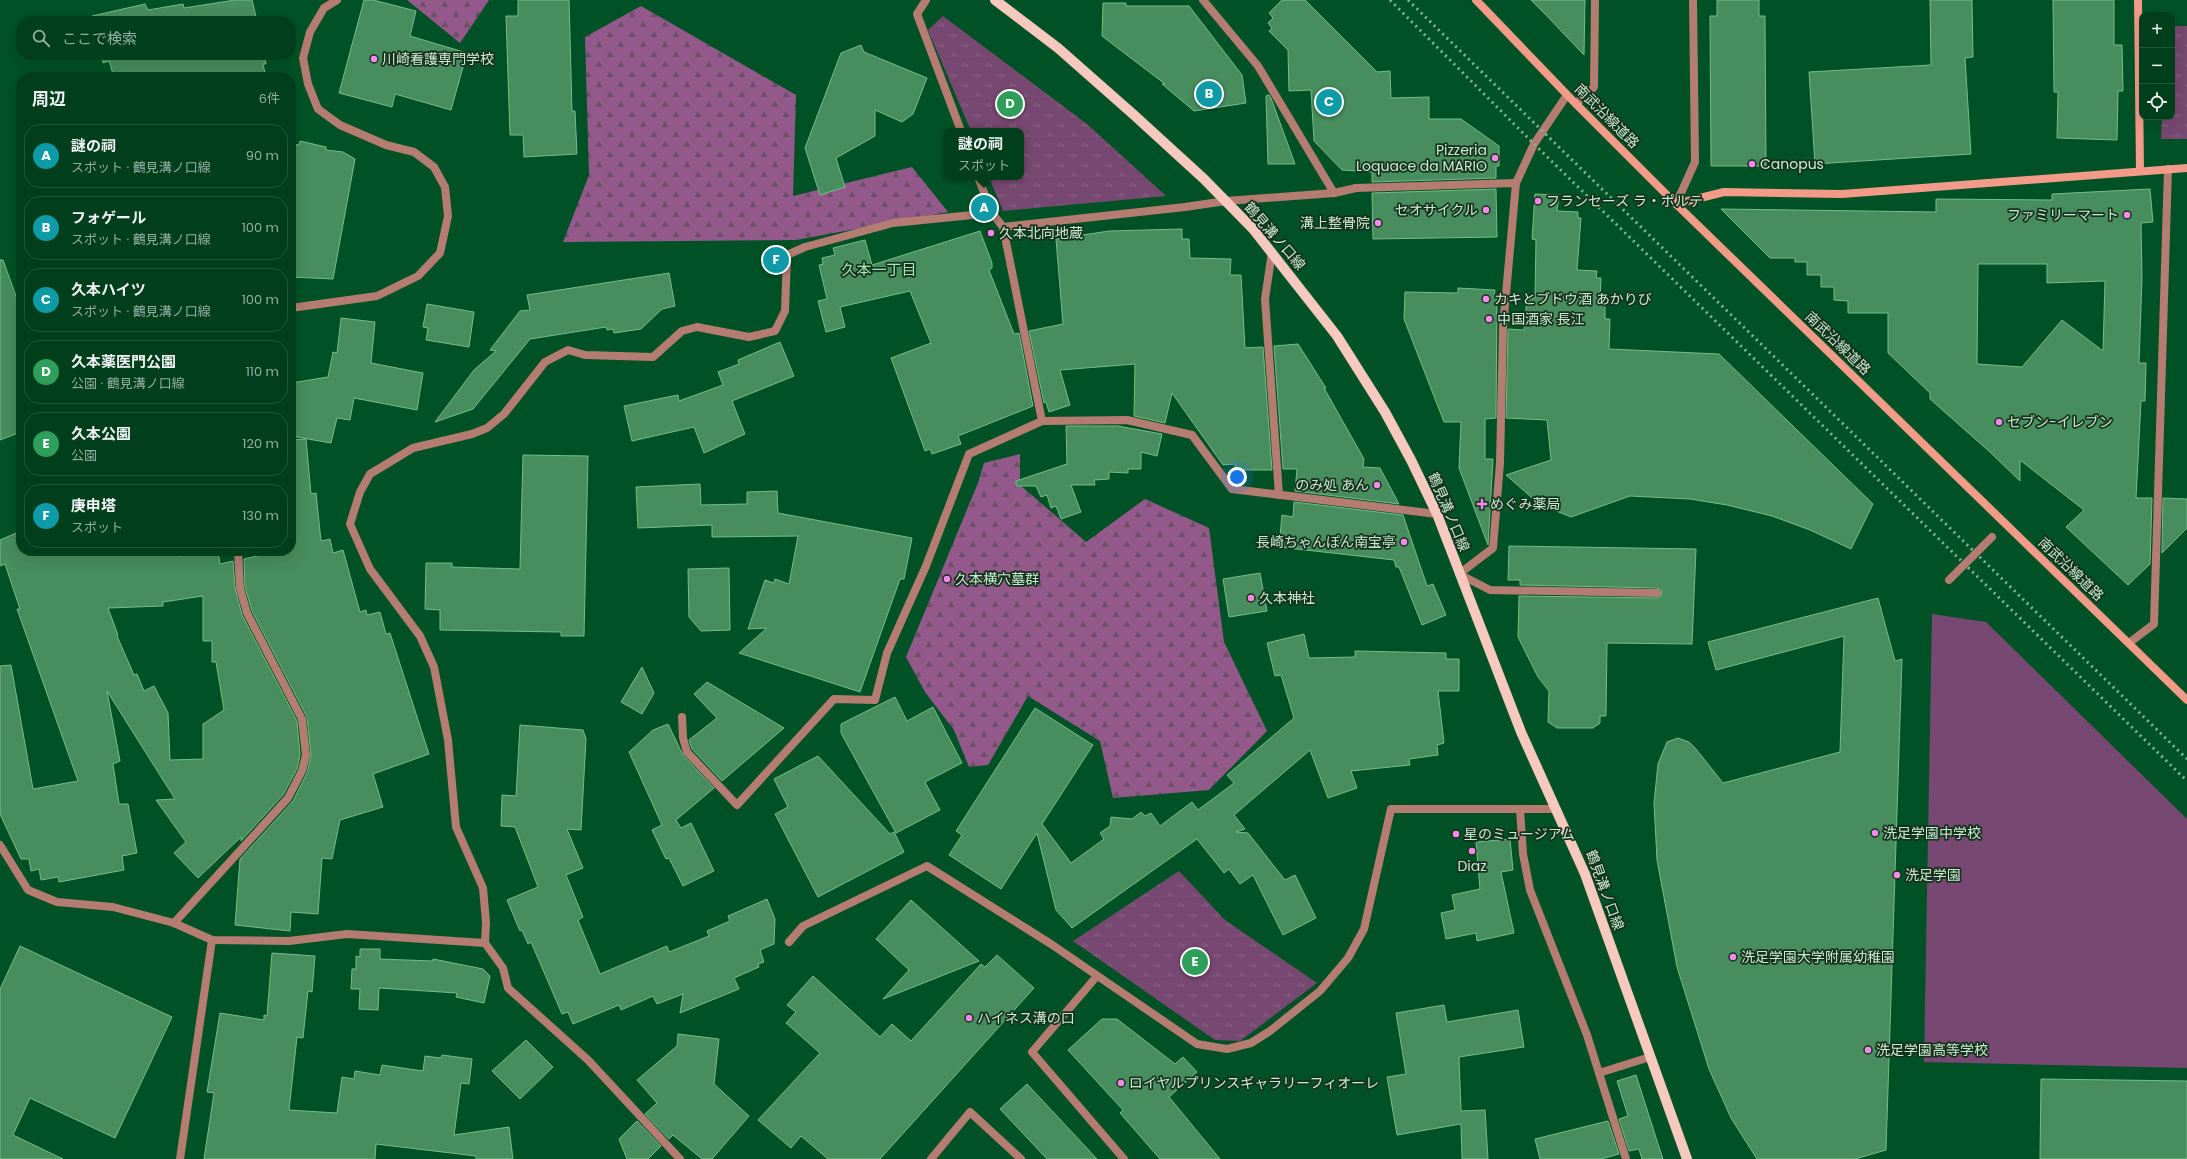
<!DOCTYPE html>
<html lang="ja">
<meta charset="utf-8">
<style>
body{margin:0;font-family:Poppins,"Noto Sans JP",sans-serif;background:#0a4525;color:#f1f3f6}
.controls{position:absolute;right:12px;top:12px;display:grid;overflow:hidden;border-radius:8px;box-shadow:0 4px 16px #0002}
.controls button{width:36px;height:36px;display:grid;place-items:center;padding:0;border:0;border-bottom:1px solid #22573b;background:#003e1c;color:#f1f3f6;font:20px sans-serif}
.you{position:absolute;left:1237px;top:477px;width:14px;height:14px;margin:-10px;border:3px solid #fff;border-radius:50%;background:#1a73e8;box-shadow:0 0 0 6px #1a73e833}
.badge{display:grid;place-items:center;width:26px;height:26px;border-radius:50%;background:#f888ea;color:#fff;font-size:13px;font-weight:700}
.pin{position:absolute;translate:-50% -50%;border:2px solid #fff;box-shadow:0 1px 4px #0006}
.popup{position:absolute;left:944px;top:128px;width:80px;height:52px;box-sizing:border-box;display:grid;place-content:center;border-radius:8px;background:#003e1c;filter:drop-shadow(0 1px 3px #0005);font-size:13px;white-space:nowrap;color:#95aea3}
.popup b{font-size:15px;color:#f1f3f6}
.popup::after{content:'';position:absolute;left:50%;top:100%;margin-left:-8px;border:8px solid transparent;border-top-color:#003e1c}
.list{margin:0;padding:0;list-style:none}
h2{display:flex;justify-content:space-between;align-items:center;height:52px;margin:0;padding:0 16px;font-size:17px}
h2 small{font-size:13px;font-weight:400;color:#95aea3}
.list li{display:grid;grid-template-columns:26px 1fr auto;gap:12px;align-items:center;box-sizing:border-box;height:64px;margin:0 8px 8px;padding:0 8px;border:1px solid #22573b;border-radius:16px}
.list b{display:block;font-size:15px;white-space:nowrap}
.list p{margin:0;font-size:13px;white-space:nowrap;color:#95aea3}
.list em{font-size:13px;font-style:normal;color:#95aea3}
.icon{flex:none;width:22px;height:22px;fill:none;stroke:currentColor;stroke-width:2;stroke-linecap:round;stroke-linejoin:round}
.map{position:relative;flex:none;width:2187px;height:1159px;overflow:hidden}
.search{position:absolute;background:#003e1c;box-shadow:0 4px 16px #0002;left:16px;top:16px;width:280px;height:44px;display:flex;align-items:center;gap:10px;box-sizing:border-box;padding:0 14px;border-radius:16px;color:#95aea3;font-size:15px}
.panel{position:absolute;background:#003e1c;box-shadow:0 4px 16px #0002;left:16px;top:72px;width:280px;height:484px;border-radius:16px}
.map>svg:first-child{display:block}
.grass{fill:url(#grass-tufts)}
.forest{fill:url(#forest-firs)}
.garden{fill:#774871}
.building{fill:#488d5d;stroke:#77bc89;fill-rule:evenodd}
.lines{fill:none;stroke-linecap:round;stroke-linejoin:round}
.street{stroke:#b57c71;stroke-width:8}
.secondary{stroke:#f39b89;stroke-width:8}
.primary{stroke:#f7c8be;stroke-width:10}
.rail{stroke:#83b695;stroke-width:3;stroke-dasharray:2 4;stroke-linecap:butt}
.street-bridge{stroke:#b57c71;stroke-width:8}
.poi-dot{fill:#f888ea;stroke:#15311d;stroke-width:1.5}
.labels{text-anchor:middle;stroke-width:3.5;stroke-linejoin:round;paint-order:stroke}
.poi-label{font-size:14px;fill:#c9ebd0;stroke:#15311d;text-anchor:start}
.street-label{font-size:14px;fill:#c9ebd0;stroke:#15311d}
.neighbourhood-label{font-size:15px;fill:#a2e9b4;stroke:#15311d}
</style>
<div class="map">
<svg width="2187" height="1159" viewBox="0 0 2187 1159">
<defs>
<pattern id="grass-tufts" width="24" height="20" patternUnits="userSpaceOnUse"><rect width="24" height="20" fill="#774871"/><path d="M3 7l-1-3M5 7V3M7 7l1-3M15 17l-1-3M17 17v-4M19 17l1-3" fill="none" stroke="#896384"/></pattern>
<pattern id="forest-firs" width="22" height="20" patternUnits="userSpaceOnUse"><rect width="22" height="20" fill="#93598b"/><path d="M5 1l3.5 6h-7zM16 11l3.5 6h-7z" fill="#6c5068"/></pattern>
</defs>
<rect width="100%" height="100%" fill="#005226"/>
<!-- grass -->
<g class="grass">
<polygon points="943,16 1087,124 1166,196 1003,211 989,177 1021,177 1021,131 971,131 928,30"/>
<polygon points="2172,26 2187,26 2187,139 2161,139 2162,117 2172,117"/>
<polygon points="1179,871 1225,920 1317,983 1240,1041 1215,1040 1073,941"/>
</g>
<!-- forest -->
<g class="forest">
<polygon points="407,0 489,0 460,43"/>
<polygon points="641,6 796,95 793,196 912,167 948,212 796,240 563,242 589,175 585,37"/>
<polygon points="1020,454 1020,485 1086,542 1145,499 1209,528 1224,642 1267,731 1209,790 1113,798 1100,741 1028,696 988,765 969,767 954,730 925,692 906,657 978,483 984,463"/>
</g>
<!-- garden -->
<polygon class="garden" points="1932,614 1986,622 2187,819 2187,1068 1924,1062"/>
<!-- building -->
<g class="building">
<polygon points="235,0 252,0 257,21 93,21 92,16 145,4 148,10 183,4 184,8"/>
<polygon points="364,0 373,0 416,11 410,36 467,53 451,110 395,94 392,107 339,93"/>
<polygon points="518,0 569,0 572,111 575,111 577,154 524,157 523,135 510,135 506,16 518,16"/>
<polygon points="1282,0 1305,0 1377,72 1390,71 1391,98 1429,97 1429,119 1461,119 1499,146 1499,166 1496,166 1496,178 1372,182 1372,172 1342,170 1314,141 1311,90 1289,91 1288,50 1269,31 1272,28 1268,23 1273,18 1269,13"/>
<polygon points="1531,0 1585,0 1584,55 1546,15"/>
<polygon points="1717,0 1759,0 1759,16 1765,16 1766,166 1711,166 1710,16 1717,16"/>
<polygon points="1930,0 1972,0 1973,57 1965,58 1971,154 1815,164 1809,72 1931,65"/>
<polygon points="2053,0 2114,0 2114,45 2122,45 2123,91 2118,91 2117,140 2057,138 2058,92 2054,92"/>
<polygon points="1103,3 1126,3 1126,6 1189,6 1242,75 1246,103 1194,111 1162,84 1165,84 1102,36"/>
<polygon points="861,45 864,52 927,78 913,114 902,122 875,110 875,136 836,158 845,187 820,195 805,148 841,53"/>
<polygon points="102,55 264,55 266,64 263,64 266,77 114,77 109,61 103,63"/>
<polygon points="1269,95 1271,98 1295,164 1268,164 1266,96"/>
<polygon points="300,141 326,147 326,150 343,152 355,159 333,279 291,277 291,144 299,145"/>
<polygon points="1496,189 1497,237 1373,239 1372,193"/>
<path d="M2150,189l3,33 -12,1 1,55 -3,85h7l-1,38h-4l-5,97h16l-2,66 -22,21 -62,-58 18,-17 -64,-50v21l-29,-28 -61,-54v-6l-42,-40v-40h-40v-12l-14,-1v-13h-13v-12h-14v-13h-12v-4h-25l-49,-49 215,3v-13l116,1v-6zM1978,264h69v19l58,-2 -2,70 -41,-31 -40,47 -45,-3z"/>
<polygon points="1535,194 1559,195 1557,211 1578,212 1578,218 1581,218 1577,270 1597,271 1596,278 1601,278 1600,303 1605,303 1605,319 1610,319 1609,349 1719,354 1873,504 1851,549 1810,530 1772,516 1727,505 1690,499 1630,496 1571,517 1539,504 1506,475 1551,460 1547,420 1506,418 1508,329 1524,330 1527,298 1535,298 1536,240 1532,239"/>
<polygon points="1182,229 1182,239 1189,239 1190,258 1231,259 1230,275 1241,275 1245,348 1263,347 1272,470 1235,470 1235,464 1223,465 1172,393 1165,423 1134,416 1135,364 1060,370 1070,405 1049,412 1046,402 1044,403 1029,331 1063,324 1056,239 1109,231"/>
<polygon points="980,231 992,263 992,268 989,270 1014,334 1019,333 1033,406 958,436 961,444 932,454 930,449 925,451 891,358 931,343 910,291 840,307 845,327 826,332 818,301 827,299 819,265 823,264 822,258 835,255 833,248 865,240 872,265"/>
<polygon points="0,260 3,260 21,310 21,432 0,440"/>
<polygon points="669,273 675,306 662,309 641,329 614,333 613,329 607,330 606,327 530,339 473,409 435,422 474,370 496,351 490,350 520,311 530,310 527,295"/>
<polygon points="1458,288 1495,290 1494,297 1497,297 1496,418 1485,419 1485,459 1493,459 1488,545 1459,468 1461,422 1444,422 1404,319 1405,292 1458,293"/>
<polygon points="427,304 474,312 469,347 426,340 428,328 423,327"/>
<polygon points="341,318 375,322 371,363 423,373 417,410 354,398 350,420 337,418 331,443 291,436 291,383 328,377 333,352 337,353"/>
<polygon points="780,342 794,376 732,401 745,434 704,453 694,427 632,441 624,406 678,395 679,401 723,385 718,372 739,364 738,360"/>
<polygon points="1298,344 1326,388 1324,388 1364,459 1363,467 1380,468 1399,504 1295,491 1297,469 1283,469 1274,346"/>
<polygon points="1066,426 1118,426 1162,434 1157,456 1141,452 1141,469 1128,469 1128,473 1109,472 1109,479 1094,480 1095,485 1071,485 1081,512 1061,519 1056,506 1051,508 1047,495 1041,497 1036,486 1016,486 1016,481 1067,464"/>
<polygon points="306,439 311,494 316,493 321,541 330,539 333,553 343,550 360,612 366,610 367,615 380,612 386,634 390,633 429,754 373,774 383,807 340,820 332,859 322,858 318,914 291,912 290,931 235,925 240,859 293,801 307,773 311,755 307,717 252,611 245,587 244,559 278,551 291,551 291,440"/>
<polygon points="523,455 588,456 584,636 561,636 561,632 440,630 440,610 425,609 426,563 452,563 452,567 520,569"/>
<polygon points="700,484 701,505 747,504 747,492 777,491 778,513 912,538 904,579 900,579 860,692 739,653 767,628 748,629 765,580 774,583 775,579 789,584 798,536 712,537 712,525 638,528 636,487"/>
<polygon points="2163,498 2187,499 2187,528 2162,553"/>
<polygon points="1294,502 1403,515 1427,586 1433,584 1446,615 1422,625 1399,567 1396,567 1394,560 1279,547 1282,515 1293,517"/>
<path d="M21,531v20h157v5l40,-5 2,13 13,-3 2,27 7,27 55,106 3,34 -3,14 -14,26 -42,46v-4l-43,41 -24,-25 12,-11 -30,-42 19,-1 -68,-108 13,70 -7,3 6,40h9l9,49 -15,3 2,14 -65,12 -1,-5 -17,3 -2,-11 -8,2 -2,-12h-8l-21,-45v-148l11,-1 22,124 45,-8 -61,-172h3l-15,-45 -5,2v-26zM203,596v45h9v21h4l8,48 -21,14v35l-33,1 -2,-47 -14,-27 -10,5 -7,-17 -3,1 -17,-39 1,-1 -10,-27 55,-2v-4z"/>
<polygon points="1509,546 1696,549 1692,644 1607,643 1606,716 1600,716 1600,723 1593,728 1557,728 1548,722 1549,691 1538,677 1518,637 1519,596 1657,598 1661,596 1662,591 1657,588 1520,585 1520,580 1508,580"/>
<polygon points="729,568 730,630 701,631 689,617 688,569"/>
<polygon points="1260,573 1267,611 1229,617 1223,579"/>
<polygon points="1878,598 1895,661 1902,659 1886,1150 1855,1159 1757,1159 1731,1118 1709,1069 1677,967 1657,860 1654,803 1658,764 1667,742 1678,738 1689,742 1696,749 1723,783 1840,752 1844,636 1716,670 1708,642"/>
<polygon points="1304,634 1309,658 1355,657 1355,651 1446,653 1446,659 1459,659 1459,691 1438,691 1444,743 1437,745 1438,755 1409,759 1410,765 1351,771 1357,788 1328,798 1310,750 1234,815 1245,829 1236,832 1248,833 1285,880 1295,875 1316,918 1283,935 1253,875 1240,884 1229,869 1224,873 1197,839 1072,928 1056,910 1037,833 1001,889 949,855 962,835 956,831 1035,708 1093,745 1042,824 1071,863 1104,839 1100,833 1110,826 1111,817 1132,819 1141,812 1145,816 1151,813 1160,826 1192,802 1198,810 1234,783 1227,775 1294,718 1281,675 1275,676 1267,643"/>
<polygon points="642,667 654,693 642,714 621,702"/>
<polygon points="707,682 784,728 722,781 692,749 689,740 717,718 694,694"/>
<polygon points="895,697 907,721 933,707 962,763 925,782 940,810 896,833 841,733 841,724"/>
<polygon points="668,724 683,755 714,788 676,820 681,828 691,823 714,871 683,886 669,858 666,859 652,830 662,825 629,752 653,730"/>
<polygon points="520,725 583,730 586,739 581,830 567,829 583,868 566,875 583,917 578,920 600,974 667,946 669,952 709,936 707,931 730,921 728,916 767,899 775,919 774,944 760,950 764,962 758,964 759,967 734,978 739,989 680,1013 683,994 657,1004 653,996 621,1010 619,1005 573,1024 568,1012 562,1014 531,942 528,944 522,930 520,931 507,900 538,887 515,827 501,826 502,795 516,796"/>
<polygon points="818,756 890,834 894,832 904,852 818,897 775,814 788,807 774,779"/>
<polygon points="1510,839 1513,870 1501,872 1514,933 1477,941 1476,933 1446,939 1441,913 1455,910 1452,895 1480,889 1476,842"/>
<polygon points="911,900 979,961 883,999 909,970 876,939"/>
<polygon points="20,946 172,1017 115,1138 30,1098 13,1135 63,1159 0,1159 0,989"/>
<polygon points="360,949 380,949 380,959 433,961 433,959 483,969 490,976 484,1003 456,997 457,993 379,988 378,1010 359,1009 360,989 351,989 352,969 356,969 356,956 360,957"/>
<polygon points="272,953 315,956 312,992 308,991 303,1038 297,1037 289,1110 337,1113 342,1077 354,1079 355,1071 380,1075 382,1065 423,1071 425,1056 441,1058 442,1055 472,1059 469,1084 461,1083 454,1135 509,1127 513,1159 476,1159 476,1156 376,1144 375,1159 204,1159 214,1093 207,1092 220,1013 264,1020 264,1015 267,1016"/>
<polygon points="997,955 1034,988 880,1159 828,1159 801,1136 791,1148 758,1120 820,1053 786,1023 796,1012 787,1005 813,976 880,1037 892,1024 911,1041 981,964 985,967"/>
<polygon points="1444,1005 1447,1022 1518,1010 1524,1047 1459,1057 1461,1111 1485,1110 1488,1159 1462,1159 1461,1124 1397,1135 1387,1077 1406,1074 1396,1013"/>
<polygon points="1102,1019 1117,1019 1175,1064 1183,1057 1197,1072 1169,1097 1220,1159 1160,1159 1120,1113 1123,1110 1068,1050"/>
<polygon points="678,1034 719,1039 714,1084 749,1116 712,1159 702,1159 673,1135 669,1139 645,1114 657,1103 637,1080 677,1046"/>
<polygon points="526,1040 553,1067 520,1099 492,1071"/>
<polygon points="1636,1075 1658,1144 1663,1159 1642,1159 1639,1149 1629,1151 1619,1119 1628,1116 1617,1081"/>
<polygon points="2041,1079 2187,1081 2187,1159 2040,1159"/>
<polygon points="1027,1084 1097,1159 1047,1159 1000,1109"/>
<polygon points="637,1121 661,1146 648,1159 627,1159 619,1139"/>
<polygon points="1608,1121 1619,1154 1601,1159 1540,1159 1535,1139"/>
</g>
<g class="lines">
<!-- street -->
<g class="street">
<polyline points="926,0 917,14 961,131"/>
<polyline points="1203,0 1258,66 1334,193"/>
<polyline points="1567,95 1534,144 1516,183 1503,327 1500,463 1493,548 1459,574 1490,590 1657,593"/>
<polyline points="1576,104 1594,87 1595,0"/>
<polyline points="978,177 992,213"/>
<polyline points="1676,204 1695,162 1693,0"/>
<polyline points="1003,227 1185,207 1226,201 1334,193 1356,188 1516,183"/>
<polyline points="1272,252 1265,299 1279,495"/>
<polyline points="291,308 377,296 418,276 440,253 448,216 445,187 434,167 414,152 386,145 340,125 318,109 308,84 303,58 310,32 324,8 337,0"/>
<polyline points="2129,643 2154,624 2168,169"/>
<polyline points="682,717 683,738 687,752 737,805 834,699 875,700 887,653 926,566 969,454 1042,421 1127,420 1192,435 1232,489 1437,514"/>
<polyline points="1520,809 1523,854 1530,890 1587,1035 1626,1159"/>
<polyline points="0,845 28,890 57,902 113,907 174,923 212,940 289,941 347,934 485,943"/>
<polyline points="174,923 288,798 302,771 306,755 302,719 247,613 240,588 238,551"/>
<polyline points="789,942 803,926 927,866 1051,944 1197,1044 1227,1049 1251,1043 1270,1031 1320,991 1348,958 1364,929 1391,809 1556,809"/>
<polyline points="1097,976 1032,1052 1124,1159"/>
<polyline points="1599,1073 1650,1057"/>
<polyline points="180,1159 212,940"/>
<polyline points="680,1159 588,1060 508,988 503,968 485,943 486,922 483,888 456,827 448,740 434,667 420,636 370,569 350,524 360,492 370,474 413,448 472,434 487,428 504,414 545,362 568,350 585,355 653,357 682,331 697,327 749,337 775,331 785,311 787,255 805,247 893,223 992,213 1003,227 1042,421"/>
<polyline points="931,1159 970,1112 1021,1159"/>
</g>
<!-- secondary -->
<g class="secondary">
<polyline points="1476,0 1576,104 1676,204 2187,700"/>
<polyline points="2138,0 2140,171"/>
<polyline points="1676,204 1724,192 1842,194 2187,168"/>
</g>
<!-- primary -->
<polyline class="primary" points="995,0 1058,48 1134,115 1204,179 1253,229 1337,336 1385,412 1411,460 1437,514 1521,732 1585,874 1687,1159"/>
<!-- rail -->
<g class="rail">
<polyline points="1390,0 1534,144 2187,781"/>
<polyline points="1408,0 2187,759"/>
</g>
<!-- street-bridge -->
<polyline class="street-bridge" points="1949,580 1992,537"/>
</g>
<!-- markers -->
<g class="poi-dot">
<circle cx="374" cy="59" r="4"/>
<circle cx="1495" cy="158" r="4"/>
<circle cx="1752" cy="164" r="4"/>
<circle cx="1538" cy="201" r="4"/>
<circle cx="1486" cy="210" r="4"/>
<circle cx="2127" cy="215" r="4"/>
<circle cx="1378" cy="223" r="4"/>
<circle cx="991" cy="233" r="4"/>
<circle cx="1486" cy="299" r="4"/>
<circle cx="1489" cy="319" r="4"/>
<circle cx="1999" cy="422" r="4"/>
<circle cx="1377" cy="485" r="4"/>
<path d="M1480 498h4v4h4v4h-4v4h-4v-4h-4v-4h4z"/>
<circle cx="1404" cy="542" r="4"/>
<circle cx="947" cy="579" r="4"/>
<circle cx="1251" cy="598" r="4"/>
<circle cx="1875" cy="833" r="4"/>
<circle cx="1456" cy="834" r="4"/>
<circle cx="1472" cy="851" r="4"/>
<circle cx="1897" cy="875" r="4"/>
<circle cx="1733" cy="957" r="4"/>
<circle cx="969" cy="1018" r="4"/>
<circle cx="1868" cy="1050" r="4"/>
<circle cx="1121" cy="1083" r="4"/>
</g>
<g class="labels">
<!-- poi labels -->
<g class="poi-label">
<text x="382" y="64">川崎看護専門学校</text>
<text x="1487" y="155" text-anchor="end">Pizzeria<tspan x="1487" dy="16">Loquace da MARIO</tspan></text>
<text x="1760" y="169">Canopus</text>
<text x="1546" y="206">フランセーズ ラ・ポルテ</text>
<text x="1478" y="215" text-anchor="end">セオサイクル</text>
<text x="2119" y="220" text-anchor="end">ファミリーマート</text>
<text x="1370" y="228" text-anchor="end">溝上整骨院</text>
<text x="999" y="238">久本北向地蔵</text>
<text x="1494" y="304">カキとブドウ酒 あかりび</text>
<text x="1497" y="324">中国酒家 長江</text>
<text x="2007" y="427">セブン-イレブン</text>
<text x="1369" y="490" text-anchor="end">のみ処 あん</text>
<text x="1490" y="509">めぐみ薬局</text>
<text x="1396" y="547" text-anchor="end">長崎ちゃんぽん南宝亭</text>
<text x="955" y="584">久本横穴墓群</text>
<text x="1259" y="603">久本神社</text>
<text x="1883" y="838">洗足学園中学校</text>
<text x="1464" y="839">星のミュージアム</text>
<text x="1472" y="871" text-anchor="middle">Diaz</text>
<text x="1905" y="880">洗足学園</text>
<text x="1741" y="962">洗足学園大学附属幼稚園</text>
<text x="977" y="1023">ハイネス溝の口</text>
<text x="1876" y="1055">洗足学園高等学校</text>
<text x="1129" y="1088">ロイヤルプリンスギャラリーフィオーレ</text>
</g>
<!-- street labels -->
<g class="street-label">
<text transform="translate(1607 116) rotate(45)" y="5">南武沿線道路</text>
<text transform="translate(1275 236) rotate(49)" y="5">鶴見溝ノ口線</text>
<text transform="translate(1838 343) rotate(44)" y="5">南武沿線道路</text>
<text transform="translate(1449 512) rotate(67)" y="5">鶴見溝ノ口線</text>
<text transform="translate(2071 569) rotate(44)" y="5">南武沿線道路</text>
<text transform="translate(1605 890) rotate(70)" y="5">鶴見溝ノ口線</text>
</g>
<!-- neighbourhood labels -->
<g class="neighbourhood-label">
<text x="879" y="275">久本一丁目</text>
</g>
</g>
</svg>
<div class="controls">
<button>+</button>
<button>−</button>
<button><svg class="icon" aria-label="locate" viewBox="0 0 24 24"><circle cx="12" cy="12" r="6"/><path d="M12 2v4M12 18v4M2 12h4M18 12h4"/></svg></button>
</div>
<div class="you"></div>
<div class="pin badge" style="left:984px;top:208px;background:#0f9aa8">A</div>
<div class="popup"><b>謎の祠</b>スポット</div>
<div class="pin badge" style="left:1209px;top:94px;background:#0f9aa8">B</div>
<div class="pin badge" style="left:1329px;top:102px;background:#0f9aa8">C</div>
<div class="pin badge" style="left:1010px;top:104px;background:#2e9e5b">D</div>
<div class="pin badge" style="left:1195px;top:962px;background:#2e9e5b">E</div>
<div class="pin badge" style="left:776px;top:260px;background:#0f9aa8">F</div>
<div class="search"><svg class="icon" aria-label="search" viewBox="0 0 24 24"><circle cx="10" cy="10" r="6"/><path d="M15 15l6 6"/></svg>ここで検索</div>
<section class="panel">
<h2>周辺<small>6件</small></h2>
<ul class="list">
<li><span class="badge" style="background:#0f9aa8">A</span><div><b>謎の祠</b><p>スポット · 鶴見溝ノ口線</p></div><em>90 m</em></li>
<li><span class="badge" style="background:#0f9aa8">B</span><div><b>フォゲール</b><p>スポット · 鶴見溝ノ口線</p></div><em>100 m</em></li>
<li><span class="badge" style="background:#0f9aa8">C</span><div><b>久本ハイツ</b><p>スポット · 鶴見溝ノ口線</p></div><em>100 m</em></li>
<li><span class="badge" style="background:#2e9e5b">D</span><div><b>久本薬医門公園</b><p>公園 · 鶴見溝ノ口線</p></div><em>110 m</em></li>
<li><span class="badge" style="background:#2e9e5b">E</span><div><b>久本公園</b><p>公園</p></div><em>120 m</em></li>
<li><span class="badge" style="background:#0f9aa8">F</span><div><b>庚申塔</b><p>スポット</p></div><em>130 m</em></li>
</ul>
</section>
</div>
